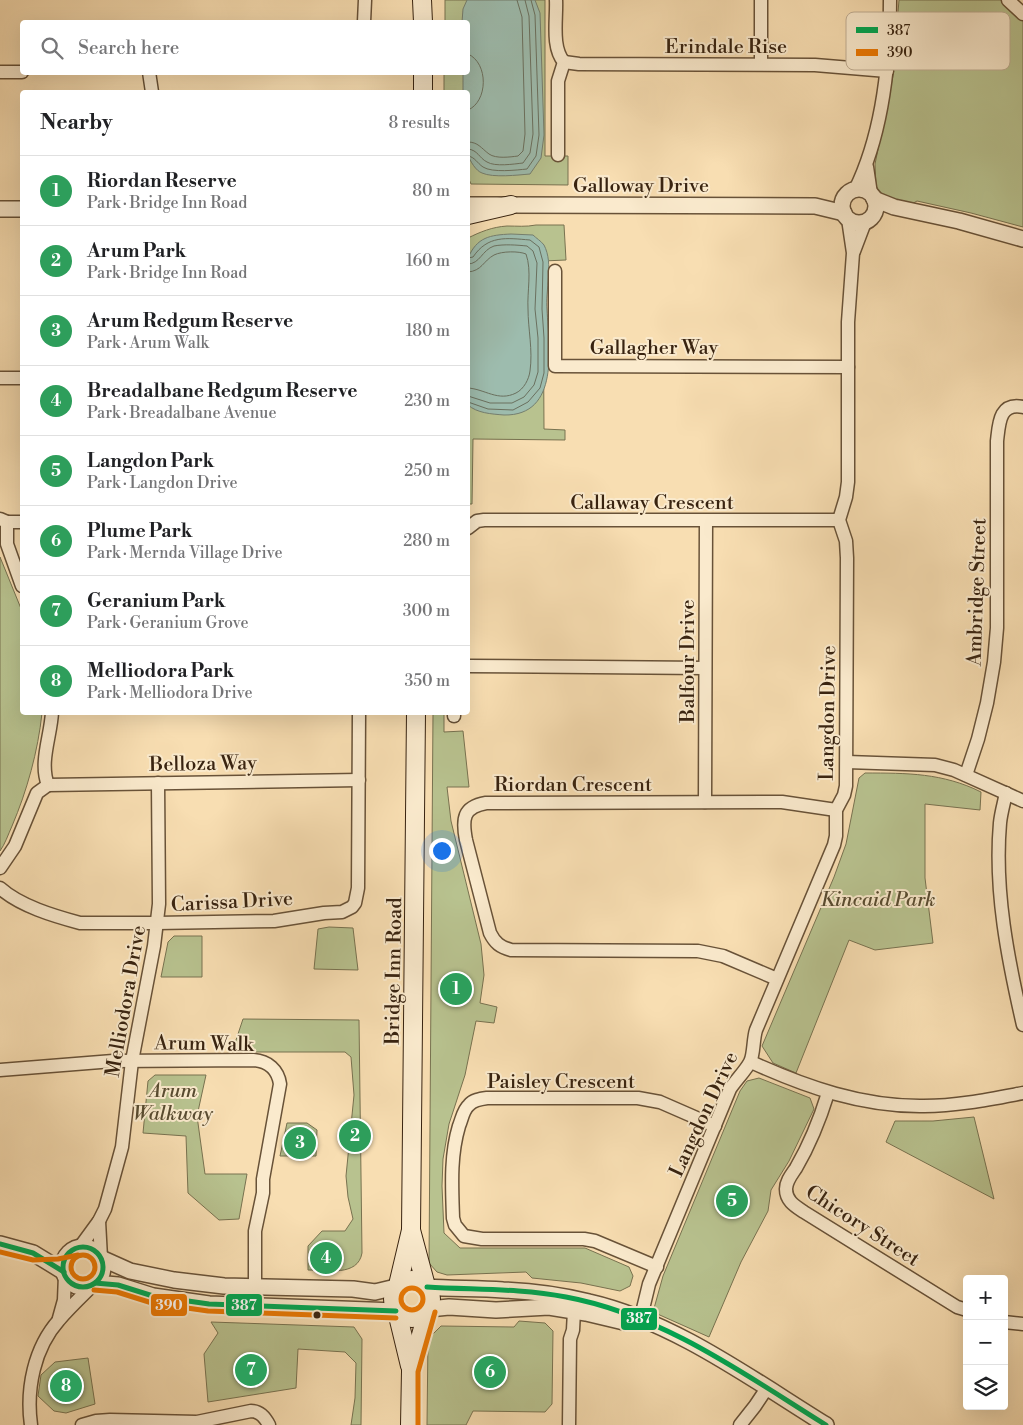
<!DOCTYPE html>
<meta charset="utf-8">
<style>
body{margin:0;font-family:"Libre Bodoni",serif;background:#f2f2f2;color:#202124}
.controls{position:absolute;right:15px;bottom:15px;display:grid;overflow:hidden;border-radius:5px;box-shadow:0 5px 20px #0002}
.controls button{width:45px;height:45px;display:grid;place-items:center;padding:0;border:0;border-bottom:1px solid #e0e0e0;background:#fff;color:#202124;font:25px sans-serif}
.you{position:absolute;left:441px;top:850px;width:18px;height:18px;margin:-12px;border:4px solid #fff;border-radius:50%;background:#1a73e8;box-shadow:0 0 0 8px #1a73e833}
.badge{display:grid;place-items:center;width:32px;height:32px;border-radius:50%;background:#2563eb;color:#fff;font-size:16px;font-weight:700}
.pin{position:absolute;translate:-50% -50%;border:2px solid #fff;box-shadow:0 1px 5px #0006}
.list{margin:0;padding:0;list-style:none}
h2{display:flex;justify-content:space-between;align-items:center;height:65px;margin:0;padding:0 20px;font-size:21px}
h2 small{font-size:16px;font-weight:400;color:#757577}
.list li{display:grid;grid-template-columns:32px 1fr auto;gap:15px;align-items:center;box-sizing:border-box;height:70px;padding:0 20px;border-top:1px solid #e0e0e0}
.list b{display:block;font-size:19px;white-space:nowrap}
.list p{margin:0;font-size:16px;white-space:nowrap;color:#757577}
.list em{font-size:16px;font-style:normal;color:#757577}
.icon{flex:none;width:28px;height:28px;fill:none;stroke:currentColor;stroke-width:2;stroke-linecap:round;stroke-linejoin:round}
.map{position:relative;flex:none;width:1023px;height:1425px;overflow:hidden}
.search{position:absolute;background:#fff;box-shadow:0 5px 20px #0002;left:20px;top:20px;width:450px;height:55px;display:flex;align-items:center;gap:12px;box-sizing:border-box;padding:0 18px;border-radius:5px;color:#757577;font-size:19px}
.panel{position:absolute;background:#fff;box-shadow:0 5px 20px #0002;left:20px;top:90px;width:450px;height:625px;border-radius:5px}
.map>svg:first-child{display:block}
.green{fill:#b8c28f;stroke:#787250}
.water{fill:#9dbcae;stroke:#757f6f}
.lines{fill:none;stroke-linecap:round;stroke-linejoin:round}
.shore{stroke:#6a705f;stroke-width:1}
.minor-casing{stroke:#685238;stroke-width:15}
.tertiary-casing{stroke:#685238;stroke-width:18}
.secondary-casing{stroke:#382310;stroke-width:20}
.minor{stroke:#faeacd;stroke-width:12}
.tertiary{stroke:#faeacd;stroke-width:15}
.secondary{stroke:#faeacd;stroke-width:18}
.bus-1-casing{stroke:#faeacd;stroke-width:9}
.bus-2-casing{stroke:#faeacd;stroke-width:9}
.bus-1{stroke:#00a651;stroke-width:5}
.bus-2{stroke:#eb7802;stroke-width:5}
.bus-dot{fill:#382310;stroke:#faeacd;stroke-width:2}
.labels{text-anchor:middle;stroke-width:4;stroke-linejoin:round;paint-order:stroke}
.street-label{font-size:20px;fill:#382310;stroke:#faeacd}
.park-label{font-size:20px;font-style:italic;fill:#584b30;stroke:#faeacd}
.key{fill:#faeacd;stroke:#c0ae94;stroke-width:1}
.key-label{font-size:14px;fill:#382310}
.line-badge{stroke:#faeacd;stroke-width:2}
.badge-label{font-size:14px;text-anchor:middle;font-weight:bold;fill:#fff}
</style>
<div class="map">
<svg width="1023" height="1425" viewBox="0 0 1023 1425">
<rect width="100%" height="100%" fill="#f8deb2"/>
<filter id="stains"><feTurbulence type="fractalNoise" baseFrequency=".004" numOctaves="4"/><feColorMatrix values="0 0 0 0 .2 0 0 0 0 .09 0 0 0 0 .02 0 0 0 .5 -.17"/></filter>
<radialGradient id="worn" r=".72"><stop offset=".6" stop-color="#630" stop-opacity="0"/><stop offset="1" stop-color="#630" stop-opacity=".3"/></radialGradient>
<!-- green -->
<g class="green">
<polygon points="445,0 545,0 545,156 568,156 568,185 471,184 468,177 468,92 444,92 444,73 468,72 468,22 445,22"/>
<polygon points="899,0 1001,0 1023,19 1023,227 971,213 917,201 910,205 881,195 876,186 875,164 893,76"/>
<path d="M536,225h28l2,35 -23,1 1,168 21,1v10l-92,-1 -1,65h-4v-266c12,-6 24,-11 39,-12 10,0 19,1 29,-1z"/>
<path d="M0,557l22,54v101l20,1c-4,38 -15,78 -30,113 -4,9 -7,18 -12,25z"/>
<polygon points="444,712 444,732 463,731 469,787 447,787 451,821 481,944 484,975 480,1003 497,1007 494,1023 476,1021 465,1075 449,1124 443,1159 442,1186 444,1233 460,1248 585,1248 629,1267 633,1276 630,1286 620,1291 581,1283 532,1278 526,1272 447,1275 437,1272 429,1263 433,713"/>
<path d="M865,773c42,0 78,0 116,19l-1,18 -55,-6v74l8,65 -58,7 -26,-10 -53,133 -23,-10 -11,-17 72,-169 12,-33 13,-66z"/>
<polygon points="329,927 353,928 358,970 314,969 318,929"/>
<polygon points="174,936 202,936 202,977 161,977 168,942"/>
<path d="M243,1019l116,1 3,233c-4,24 -36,17 -54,17v-24l14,-15h23l8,-12 -5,-22 -2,-21 8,-81 -3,-38 -6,-5h-103l-8,-6z"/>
<polygon points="155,1075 206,1075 197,1116 205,1174 247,1174 239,1219 219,1220 188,1193 186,1136 143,1133 148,1081"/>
<polygon points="759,1078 810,1098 814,1109 789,1161 771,1190 768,1211 741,1262 709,1337 653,1312 663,1276 740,1091 747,1081"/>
<polygon points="974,1117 994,1199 886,1142 895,1121 933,1121"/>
<polygon points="287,1123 307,1123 317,1130 316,1156 280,1156"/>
<polygon points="519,1321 545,1323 553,1331 552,1404 545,1412 473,1411 466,1425 427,1425 428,1339 441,1326 514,1327"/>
<polygon points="211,1322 354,1327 362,1339 361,1425 351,1425 355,1398 356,1363 345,1352 298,1349 296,1388 208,1402 204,1354 218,1333"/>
<polygon points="88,1358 95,1404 66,1413 54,1411 38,1396 41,1375 55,1362"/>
</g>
<!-- water -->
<g class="water">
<path d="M467,0h68l5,13 4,122 -3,23 -11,16c-12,1 -37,4 -48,-1 -6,-2 -12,-12 -14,-18v-63h-5v-19l5,-1v-50h-6l1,-13z"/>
<path d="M511,234l22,1c3,3 8,6 11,10 10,19 1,45 3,65 2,37 13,106 -43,105 -13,-1 -27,-2 -36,-10v-147c9,-21 22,-23 43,-24z"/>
</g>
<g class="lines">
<!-- shore -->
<g class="shore">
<path d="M468,54c21,9 20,48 0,56"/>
<path d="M468,142c10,0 13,6 21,12 7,5 21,3 29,2l5,-5 2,-17 -3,-117 -5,-17"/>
<path d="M468,149c10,1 11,9 19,13 8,5 27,2 36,1l7,-10 3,-19 -4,-118 -4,-16"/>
<path d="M468,156c7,1 9,7 15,11 9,6 34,3 44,2l9,-13 3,-21 -4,-120 -4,-15"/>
<path d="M468,258l5,-1c15,-22 33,-19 57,-17l9,7 4,15 -1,47 2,29v35l-4,15 -12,14 -15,8 -25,-1 -20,-7"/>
<path d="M468,264c12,0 14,-14 26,-18 10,-2 23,-1 33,0l6,5 4,12 -2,46 3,29v34l-4,13 -10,12 -12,6h-22l-22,-7"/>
<path d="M468,272c14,-1 15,-11 26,-17 8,-4 25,-4 32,-1 6,17 1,37 2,55 0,20 5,41 2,62 -1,8 -6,18 -14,22 -18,9 -31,-4 -48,-5"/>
</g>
<!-- minor casing -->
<g class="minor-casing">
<g id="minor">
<path d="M556,0c1,19 -5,47 8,62"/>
<polyline points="761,0 761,64"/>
<polyline points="1008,0 1023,14"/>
<polyline points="364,22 365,0"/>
<polyline points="564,62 579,64 815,65 887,71"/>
<polyline points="0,72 22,72"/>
<polyline points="149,72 152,92"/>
<polyline points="558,155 558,81 564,62"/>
<polyline points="867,167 871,194"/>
<path d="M855,190c28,-57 35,-127 35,-190"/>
<polyline points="854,251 865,222"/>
<polyline points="555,271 555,366 848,367"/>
<polyline points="0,378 22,378"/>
<polyline points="0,519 7,522 7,544 22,586"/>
<polyline points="7,522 22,522"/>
<polyline points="468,528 477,521 484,520 839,520"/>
<polyline points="468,666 705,668"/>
<polyline points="454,712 454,716"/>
<polyline points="847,762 935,765 954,770 1023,801"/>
<path d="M966,775l12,-36 9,-36 7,-41 3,-34v-187c2,-17 2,-39 26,-34"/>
<polyline points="48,785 359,780"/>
<path d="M1006,793c-2,10 -5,20 -6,30 -6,67 8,137 23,202"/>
<polyline points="705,802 706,521"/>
<path d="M0,868l15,-22 22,-53 11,-8c-9,-23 3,-49 4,-73"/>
<path d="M0,888c20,18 54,28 80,35h77l117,-2 50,-8 18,-1 10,-5 3,-4 3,-15 1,-176"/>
<path d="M777,979l-54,-23 -25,-5 -187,-1c-11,-3 -16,-7 -21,-17l-24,-93c-4,-21 -3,-33 20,-37l296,-1 54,8"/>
<path d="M751,1062c55,25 112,45 173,44 33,0 67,-7 99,-13"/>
<path d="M0,1070l113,-9 140,-1c15,1 25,10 27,24l-17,95v14l-8,38v56"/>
<path d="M828,1093c-8,26 -18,51 -32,75 -4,6 -10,13 -10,21 0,12 9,17 18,23l153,95 10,3"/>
<polyline points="99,1221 101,1258"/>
<polyline points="80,1247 99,1221 105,1209 122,1147 132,1061 154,946 159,904 158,783"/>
<path d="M657,1267l-62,-26 -11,-2h-102l-18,-3 -9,-11 -2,-7c-1,-31 -3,-62 6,-92 3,-7 4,-16 10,-21 4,-5 11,-6 18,-7h151l22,4 55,24"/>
<path d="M641,1317l8,-33 81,-195c6,-9 16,-19 20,-27 4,-7 3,-23 6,-32l78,-185 2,-9v-26l8,-15 2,-9 1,-228 -1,-17 -7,-21 7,-23 2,-15v-160l5,-69 -5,-34"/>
<polyline points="59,1318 64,1300 65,1275"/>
<polyline points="1004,1322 1023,1324"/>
<path d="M31,1425c-5,-36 3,-77 28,-105 11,-13 23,-24 35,-36"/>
<path d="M82,1425l14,-4 14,-1 87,2 54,-11c9,0 14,6 18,14"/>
<polyline points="569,1425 570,1339 573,1330 574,1311"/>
<polyline points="740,1425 755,1406 767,1388"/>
</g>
</g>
<!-- tertiary casing -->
<g class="tertiary-casing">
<g id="tertiary">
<circle cx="859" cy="206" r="17"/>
<polyline points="874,199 894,207 959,221 1023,239"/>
<polyline points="468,205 815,206 844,213"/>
<polyline points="0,209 22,209"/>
<polyline points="0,1244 33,1253 64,1272"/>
<circle cx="83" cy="1267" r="20"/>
<polyline points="101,1258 130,1271 174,1280 224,1286 353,1289 375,1292 396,1287"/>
<polyline points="95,1283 118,1285 153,1296 209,1304 396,1311"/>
<path d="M427,1287c25,2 50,1 76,3 28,1 58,5 86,12 84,19 164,78 237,123"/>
<polyline points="429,1309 449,1307 496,1310 549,1307 586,1313 628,1323"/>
</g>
</g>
<!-- secondary casing -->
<g class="secondary-casing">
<g id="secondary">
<polyline points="422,0 423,22"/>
<polyline points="423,72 423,92"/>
<polyline points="468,215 511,205"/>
<polyline points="416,712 411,1230 426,1286"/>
<circle cx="412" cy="1299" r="19"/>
<polyline points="398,1285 411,1230"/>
<polyline points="397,1312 410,1366"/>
<polyline points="410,1425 411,1371 428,1310"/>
</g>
</g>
<!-- minor -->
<use href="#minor" class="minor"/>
<!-- tertiary -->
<use href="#tertiary" class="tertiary"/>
<!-- secondary -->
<use href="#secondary" class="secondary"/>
<!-- bus-1 casing -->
<g class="bus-1-casing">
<g id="bus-1">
<polyline points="0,1244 33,1253 64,1272"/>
<circle cx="83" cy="1267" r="20"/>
<polyline points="95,1283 118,1285 153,1296 209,1304 396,1311"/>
<path d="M427,1287c47,3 93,1 139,10 97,18 178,77 260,128"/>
</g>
</g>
<!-- bus-2 casing -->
<g class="bus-2-casing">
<g id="bus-2">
<polyline points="0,1252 33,1260 58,1259 78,1255"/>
<circle cx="83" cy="1267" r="12"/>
<circle cx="412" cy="1299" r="11"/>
<polyline points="94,1290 117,1292 152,1303 208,1311 396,1318"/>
<polyline points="418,1425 418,1372 435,1312"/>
</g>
</g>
<!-- bus-1 -->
<use href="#bus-1" class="bus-1"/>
<!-- bus-2 -->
<use href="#bus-2" class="bus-2"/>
</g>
<!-- markers -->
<circle class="bus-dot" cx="317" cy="1315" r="4.5"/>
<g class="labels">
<!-- street labels -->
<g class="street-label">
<text x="726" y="53">Erindale Rise</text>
<text x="641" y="192">Galloway Drive</text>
<text x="654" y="354">Gallagher Way</text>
<text x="652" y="509">Callaway Crescent</text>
<text transform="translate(976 592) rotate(-88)" y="7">Ambridge Street</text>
<text transform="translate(687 661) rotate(-90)" y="7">Balfour Drive</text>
<text transform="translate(827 713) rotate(-89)" y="7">Langdon Drive</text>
<text transform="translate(203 763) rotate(-1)" y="7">Belloza Way</text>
<text x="573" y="791">Riordan Crescent</text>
<text transform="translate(232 901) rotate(-3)" y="7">Carissa Drive</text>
<text transform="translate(393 971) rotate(-89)" y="7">Bridge Inn Road</text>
<text transform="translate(125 1001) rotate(-80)" y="7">Melliodora Drive</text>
<text transform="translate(204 1043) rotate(1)" y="7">Arum Walk</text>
<text x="561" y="1088">Paisley Crescent</text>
<text transform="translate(703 1114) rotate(-65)" y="7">Langdon Drive</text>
<text transform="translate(863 1225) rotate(33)" y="7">Chicory Street</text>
</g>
<!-- park labels -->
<g class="park-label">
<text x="878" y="906">Kincaid Park</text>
<text x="173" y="1097">Arum<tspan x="173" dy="23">Walkway</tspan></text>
</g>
</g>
<!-- legend -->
<rect x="846" y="12" width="164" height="58" rx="8" class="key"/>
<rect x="856" y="27" width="22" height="6" fill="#00a651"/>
<rect x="856" y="49" width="22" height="7" fill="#eb7802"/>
<g class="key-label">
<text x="887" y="35">387</text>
<text x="887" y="57">390</text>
</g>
<g class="line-badge">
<rect x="225" y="1293" width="38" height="24" rx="5" fill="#00a651"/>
<rect x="150" y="1293" width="38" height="24" rx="5" fill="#eb7802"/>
<rect x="620" y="1307" width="38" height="24" rx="5" fill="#00a651"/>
</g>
<g class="badge-label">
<text x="244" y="1310">387</text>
<text x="169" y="1310">390</text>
<text x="639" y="1323">387</text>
</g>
<rect width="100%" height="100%" filter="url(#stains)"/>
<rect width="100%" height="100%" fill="url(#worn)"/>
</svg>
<div class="controls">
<button>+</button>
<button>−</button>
<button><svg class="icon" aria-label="layers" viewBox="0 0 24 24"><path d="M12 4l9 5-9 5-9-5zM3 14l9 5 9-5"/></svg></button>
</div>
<div class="you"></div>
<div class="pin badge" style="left:456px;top:989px;background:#2e9e5b">1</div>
<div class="pin badge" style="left:355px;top:1136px;background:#2e9e5b">2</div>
<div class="pin badge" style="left:300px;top:1143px;background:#2e9e5b">3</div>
<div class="pin badge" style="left:326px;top:1258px;background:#2e9e5b">4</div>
<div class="pin badge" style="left:732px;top:1201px;background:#2e9e5b">5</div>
<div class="pin badge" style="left:490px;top:1372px;background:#2e9e5b">6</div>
<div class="pin badge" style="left:251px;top:1370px;background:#2e9e5b">7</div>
<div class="pin badge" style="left:66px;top:1386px;background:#2e9e5b">8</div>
<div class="search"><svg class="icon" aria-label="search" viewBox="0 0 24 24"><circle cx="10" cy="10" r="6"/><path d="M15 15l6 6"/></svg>Search here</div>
<section class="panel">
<h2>Nearby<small>8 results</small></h2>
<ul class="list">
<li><span class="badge" style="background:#2e9e5b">1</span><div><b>Riordan Reserve</b><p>Park · Bridge Inn Road</p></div><em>80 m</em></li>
<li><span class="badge" style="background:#2e9e5b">2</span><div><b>Arum Park</b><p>Park · Bridge Inn Road</p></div><em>160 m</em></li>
<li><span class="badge" style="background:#2e9e5b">3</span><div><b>Arum Redgum Reserve</b><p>Park · Arum Walk</p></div><em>180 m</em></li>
<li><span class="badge" style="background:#2e9e5b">4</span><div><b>Breadalbane Redgum Reserve</b><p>Park · Breadalbane Avenue</p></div><em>230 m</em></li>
<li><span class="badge" style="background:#2e9e5b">5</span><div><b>Langdon Park</b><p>Park · Langdon Drive</p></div><em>250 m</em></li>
<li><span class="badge" style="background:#2e9e5b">6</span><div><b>Plume Park</b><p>Park · Mernda Village Drive</p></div><em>280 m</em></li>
<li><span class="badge" style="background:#2e9e5b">7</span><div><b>Geranium Park</b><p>Park · Geranium Grove</p></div><em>300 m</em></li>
<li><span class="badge" style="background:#2e9e5b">8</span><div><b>Melliodora Park</b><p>Park · Melliodora Drive</p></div><em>350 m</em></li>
</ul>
</section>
</div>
